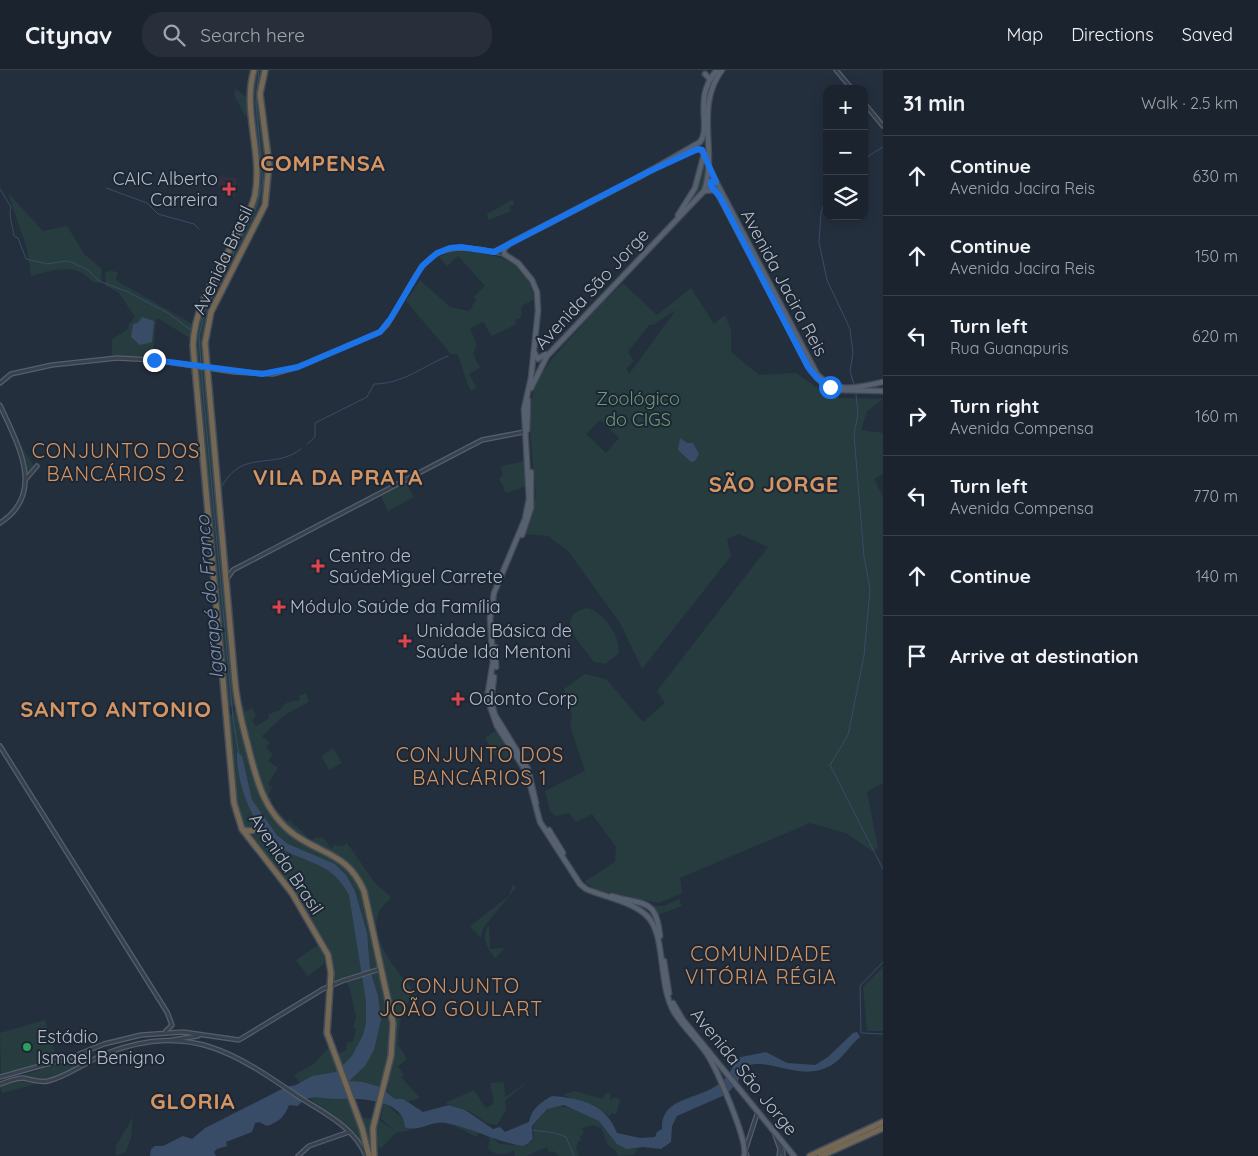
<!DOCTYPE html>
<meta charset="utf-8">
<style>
body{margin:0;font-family:Quicksand,sans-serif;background:#282f3a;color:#f1f3f6}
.controls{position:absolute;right:15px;top:15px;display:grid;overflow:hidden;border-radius:10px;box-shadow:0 2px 12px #0003}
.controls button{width:45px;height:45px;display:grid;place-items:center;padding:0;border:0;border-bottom:1px solid #39404a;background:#1b232e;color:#f1f3f6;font:25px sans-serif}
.stop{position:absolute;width:15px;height:15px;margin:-11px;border:4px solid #1a73e8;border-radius:50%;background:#fff}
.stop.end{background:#1a73e8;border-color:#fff;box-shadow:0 1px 5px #0008}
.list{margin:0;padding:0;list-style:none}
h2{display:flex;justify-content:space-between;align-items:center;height:65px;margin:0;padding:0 20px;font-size:21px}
h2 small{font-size:16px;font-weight:400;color:#a0a4aa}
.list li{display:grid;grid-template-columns:32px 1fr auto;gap:15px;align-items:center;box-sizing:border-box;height:80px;padding:0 20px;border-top:1px solid #39404a}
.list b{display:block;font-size:19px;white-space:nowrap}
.list p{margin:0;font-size:16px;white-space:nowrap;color:#a0a4aa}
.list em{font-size:16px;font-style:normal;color:#a0a4aa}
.icon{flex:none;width:28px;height:28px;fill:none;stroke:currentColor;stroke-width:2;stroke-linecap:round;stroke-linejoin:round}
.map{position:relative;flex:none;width:883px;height:1086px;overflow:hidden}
header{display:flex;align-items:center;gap:30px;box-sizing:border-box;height:70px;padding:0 25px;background:#1b232e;border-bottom:1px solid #39404a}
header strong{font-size:24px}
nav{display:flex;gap:28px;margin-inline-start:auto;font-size:18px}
.search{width:350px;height:45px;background:#282f3a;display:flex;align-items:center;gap:12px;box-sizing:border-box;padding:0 18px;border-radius:20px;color:#a0a4aa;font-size:19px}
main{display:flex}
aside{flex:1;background:#1b232e}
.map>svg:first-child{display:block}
.medical{fill:#32303f}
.green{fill:#263c3f;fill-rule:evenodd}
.water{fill:#394c67}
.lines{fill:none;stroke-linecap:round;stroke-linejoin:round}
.stream{stroke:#394c67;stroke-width:1}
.minor-casing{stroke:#565f6c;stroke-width:5.5}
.major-casing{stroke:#414a57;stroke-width:7}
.highway-casing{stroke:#434c59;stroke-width:8}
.minor{stroke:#38414e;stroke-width:3}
.major{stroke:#56606e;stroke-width:4.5}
.highway{stroke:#746855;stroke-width:5}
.route{stroke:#1a73e8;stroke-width:6}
.health-dot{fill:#e0444e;stroke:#1d2633;stroke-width:2}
.leisure-dot{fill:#2e9e5b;stroke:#1d2633;stroke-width:2}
.labels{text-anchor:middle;stroke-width:4;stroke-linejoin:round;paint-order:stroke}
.poi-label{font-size:18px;fill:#b4bcc9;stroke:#1d2633;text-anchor:start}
.street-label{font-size:18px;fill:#b4bcc9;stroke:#1d2633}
.park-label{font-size:18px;fill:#6b9a76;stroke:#1d2633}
.water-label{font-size:19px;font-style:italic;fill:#7c92b1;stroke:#1d2633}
.quarter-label{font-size:20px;letter-spacing:1px;fill:#d59563;stroke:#1d2633}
.district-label{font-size:22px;font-weight:bold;letter-spacing:1px;fill:#d59563;stroke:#1d2633}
</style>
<header>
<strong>Citynav</strong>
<div class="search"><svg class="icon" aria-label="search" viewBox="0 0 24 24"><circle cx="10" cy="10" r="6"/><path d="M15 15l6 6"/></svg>Search here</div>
<nav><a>Map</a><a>Directions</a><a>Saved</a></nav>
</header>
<main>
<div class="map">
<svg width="883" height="1086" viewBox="0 0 883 1086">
<rect width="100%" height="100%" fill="#242f3e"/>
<!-- medical -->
<polygon class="medical" points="218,106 237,108 235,128 217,115"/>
<!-- green -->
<g class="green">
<polygon points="257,0 263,0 259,36 266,115 255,150 210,236 203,267 204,299 235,634 233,637 228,636 226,626 195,293 196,261 201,239 254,136 259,92 253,38 253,14"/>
<polygon points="236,19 249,29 250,45 245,46 234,25"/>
<path d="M704,86c8,25 -6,39 -22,56l17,-30z"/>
<path d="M8,123l35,38 24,-5 17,28 18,15 -1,14 -9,-1c-15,-21 -41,-11 -61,-6l-4,-27z"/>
<polygon points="512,130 515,134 509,137 511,141 488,150 487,144"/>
<path d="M464,180c33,6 64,9 70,49l-12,7 -1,12 -5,1 -1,6 -23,11 -9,-14 -13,6 7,17 -4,9 7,14 -11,6 8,14 -6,3c-7,-13 -8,-25 -14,-37h-6l-45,-53 14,-21 30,27 19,4 7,-11 -2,-3 11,-11 -27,-30 -11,10 -8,-9 12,-6z"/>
<polygon points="111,201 118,202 116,209 119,212 192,254 190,268 159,249 156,249 153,286 112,287 112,269 128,259 129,254 135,247 119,223 106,216 105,202"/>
<path d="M623,213l34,32 34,-27 23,36 11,-9 6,15v22l28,23 37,-2 20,14 23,11 44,1 -16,12 -6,19 22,3v41l-9,5 9,18v286l-16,9 11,56 -6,3 -26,-18 -36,-10 -130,55 2,15 -23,10 -59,-12 -16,-9 31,-20 1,-15 -24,-33 -16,8 -7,-9 -14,3 -5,-5 -5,-20 40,-20 -15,-45 2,-9 -8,-28 21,-15 21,5 37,43 22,-19 -8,-12 111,-144 -29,-13 -12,5 4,17 -89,113 -22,-46 -52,-72 -20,-15 -23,-2 11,-38 -7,-75 5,-36 17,-25 49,-55zM676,240l-47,64 -3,-5 8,-8 -6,-9 21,-27h4zM600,350l19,18 -13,15 -20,-19z"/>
<polygon points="17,369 34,396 27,405"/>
<polygon points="526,391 527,416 506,423 499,408 503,406 501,396"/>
<polygon points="406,413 414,427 388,441 381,426"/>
<path d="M587,538c15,2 36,31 31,46l-13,10 -11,-2c-11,-16 -43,-46 -7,-54z"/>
<path d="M306,623l3,9 -23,12 -24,22 8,7 -4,5 7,6 -5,7 10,7 -10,16 4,3 -4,9 4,3 -2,4 17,18 3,-1 5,7 2,-1 14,15 5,-4 2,2v-2l6,1 7,11 4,-4 8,1 4,-3 28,40 16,14c-2,5 -10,9 -12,15 -12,27 22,64 38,83l-15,13 -4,30 2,3 -3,2 10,16 -9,7 6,9 -3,2 19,21 -19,6 -14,-12 2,-9 -9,4 -32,-6 -10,-27 8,-4 1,-8h6l3,-13 -3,-1 3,-11 -6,-28 -5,-10 -13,5c7,-54 -69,-114 -90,-160 -14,-29 -12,-75 -14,-106l9,-11 6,-1 3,6 6,-4 4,8 -4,4 4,6 12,-7 1,-5 11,-4c5,-10 12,-8 20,-10l-1,-4z"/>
<polygon points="498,659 514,683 500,692 485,668"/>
<polygon points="333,678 342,693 329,700 321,686"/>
<polygon points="513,814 516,818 483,858 481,868 470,856 509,826"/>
<polygon points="679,829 682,836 657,845 653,836 664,836"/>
<path d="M489,855l1,24 15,-1 -10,10c-8,-11 -15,-20 -6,-33z"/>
<polygon points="318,875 324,886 324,894 308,906 296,890"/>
<polygon points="883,897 883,961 867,961 863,917"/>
<polygon points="45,950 58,991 1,1006 0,963"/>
<path d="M329,977l27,70 23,3 16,11 -14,-12 3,-18 11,11 16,10 27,-8 46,16 16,14 13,1 19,-3 2,-6 -1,-9c4,-6 9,-15 15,-18 15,-7 39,2 51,12 17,13 13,28 39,28l-4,6 -16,1 -3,-6 -7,-5 -7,-17 -8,-3 -11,3 2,5 -4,3 1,4 -3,2 -2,7 3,7h-20l-5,-5 -5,2 -2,-6 -21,9h-11l-1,-6c-12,6 -15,6 -26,-1l2,-10 -10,-7 -4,5c-11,-6 -25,-15 -37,-14 -14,1 -29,9 -42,9l-17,17 -4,-7 1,-9 -5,1 -3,13h-4l-11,-14 -42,-33 -18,-25 21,-12z"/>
<polygon points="86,985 89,987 89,991 46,1011 23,1007 0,1013 0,1011 41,1000 41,997 52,994 53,996"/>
<polygon points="18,1011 36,1014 2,1023 0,1016"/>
<polygon points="528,1011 505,1031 506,1040 497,1055 487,1053 469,1041 445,1033 474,1020 486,1038 494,1033 490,1013 504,1012 505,1027"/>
<polygon points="574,1021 603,1029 605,1024 610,1023 610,1030 616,1027 620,1030 616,1044 612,1043 609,1046 593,1035 563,1025"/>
<polygon points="133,1047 131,1068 126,1081 116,1086 116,1076"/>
</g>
<!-- water -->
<g class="water">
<polygon points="142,247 154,251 152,272 140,275 131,267 133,254 138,253"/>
<polygon points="680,368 687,373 693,373 699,384 695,391 691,392 678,380"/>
<path d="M237,682l5,4 10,44 25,35 11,9 47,20 11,11 9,16 12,42 3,37 8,26 3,24 -7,30 -9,16 -16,15 14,1 17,5 15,12h8l20,13 26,-7 16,5 28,19 7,-2 5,5 24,-10c2,-13 12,-20 23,-26 29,2 54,8 65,37l23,5 15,-1 2,-5 5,-3c-1,-43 61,-21 74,-71l30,-6 21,11 28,2 13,-8 25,-24 4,-1 3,5c-11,9 -17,22 -30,29 -33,17 -61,-11 -87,1l-5,14 -11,13 -50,22 -5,10 -1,16 -10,7 -18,-2 -16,2 -10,-5 -18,-23 -35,-16 -17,4 -15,17c-1,13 6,12 -9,20 -27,-4 -50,-18 -77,-23 -16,-3 -26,10 -41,4 -1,-29 -48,-29 -68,-28 -15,0 -28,-7 -39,7l-9,-1c-4,11 -10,17 -22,21l-8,-4 -4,1 -3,9 -26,10 1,4 -10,3 -3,3 2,4h-66l1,-7 4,-3h8l20,-10 9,3 13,-11 81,-41 10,-2 16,-9 24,-4 16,-16 11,-21 3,-12v-22l-17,-106c-17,-32 -37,-30 -65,-45 -30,-17 -48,-66 -47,-98z"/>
</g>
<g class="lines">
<!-- stream -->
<g class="stream">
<polyline points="864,89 883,77"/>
<polyline points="106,118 147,133 158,144 194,154 199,159"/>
<path d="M0,119l11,18c-3,8 2,20 3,29l4,2 8,21 21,5 18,-3 6,1 17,8 11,11 29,11 40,21 24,18"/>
<polyline points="827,124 821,143 819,172 827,210 850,259 853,283 850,301 854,315"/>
<polyline points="201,295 199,266 205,240 255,140 263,112 256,33 259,0"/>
<polyline points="201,299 233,648 239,685"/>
<polyline points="856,324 858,344 854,364 864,487 870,519 864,586 848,665 830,695 883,799"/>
<path d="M307,374l8,-7v-14l52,-26 7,-13c29,0 49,-18 74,-28"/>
<path d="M222,416c21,-38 51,-15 79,-37"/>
<polyline points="861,963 860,916 883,892"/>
<polyline points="862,963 883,964"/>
<polyline points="531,1060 555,1063 566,1067 574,1086"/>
</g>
<!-- minor casing -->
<g class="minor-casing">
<g id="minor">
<polyline points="836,0 852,19"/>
<polyline points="864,33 883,56"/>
<polyline points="494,182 507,175"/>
<path d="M0,313l11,-9 41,-9 65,-7 37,2 80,12 39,2 25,-7 82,-35 7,-7c38,-60 35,-91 117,-71"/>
<path d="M0,335c17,38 47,88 0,118"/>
<polyline points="26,409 37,396"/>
<polyline points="227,509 233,500 482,370 524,362"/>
<polyline points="0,676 167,942 172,955 166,961"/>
<polyline points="172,970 198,966"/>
<polyline points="0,1007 72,987 104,974 141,965 183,962 239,970 323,919 342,911 380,899"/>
<path d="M0,1014c7,-2 15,-6 22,-6 9,1 17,5 26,3 22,-5 41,-22 62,-29 81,-29 125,1 189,45 25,16 55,30 67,59"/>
<polyline points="775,1065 780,1079 779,1086"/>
<polyline points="781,1072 783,1086"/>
<polyline points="298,1086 309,1076 349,1062"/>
<polyline points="747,1086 745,1081 758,1041"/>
</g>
</g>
<!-- major casing -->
<g class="major-casing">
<g id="major">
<path d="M717,0c-25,28 -5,57 -17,72l-61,35 -130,67 -5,5v5l14,9 14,17 5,12 1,19 -7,67 -7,31 5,90 -4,20 -31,74 -4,25 3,44 -6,36 10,28 30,47 13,49 40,62 6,5c19,8 48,13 62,28 18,19 10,68 26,95 9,15 23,27 33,42 9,14 42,88 37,102"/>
<polyline points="705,4 710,9"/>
<polyline points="703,81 707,91"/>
<polyline points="686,83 697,79 703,81"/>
<path d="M710,100l107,204c19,21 42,13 66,8"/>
<polyline points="714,120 710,114 716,112"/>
<polyline points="704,121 714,120 718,124 811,301 821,312 831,318"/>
<polyline points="678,145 695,118 704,84"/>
<polyline points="534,282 538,289 545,284"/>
<path d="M531,318l16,-32 157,-165c14,-39 -10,-84 18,-121"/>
<polyline points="839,320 883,321"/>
<polyline points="527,360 528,330"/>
<polyline points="522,465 531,438 531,402"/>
<polyline points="495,577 496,597"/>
<polyline points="494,607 491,631 495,645 528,699 536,733"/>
<polyline points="549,760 563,783"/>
<path d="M612,826c30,10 44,0 48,40"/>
<polyline points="664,891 669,923"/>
<polyline points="673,933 683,950 794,1086"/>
</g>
</g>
<!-- highway casing -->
<g class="highway-casing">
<g id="highway">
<path d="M254,0c-12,41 9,83 1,125 -3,14 -11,27 -17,39 -19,36 -44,71 -45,112l41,457 8,26 50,64 36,62 3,18 -4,60 35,95 7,28"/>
<path d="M265,0l-5,24 9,70 -4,41 -54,107 -6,31 30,339c2,22 7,42 13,64 9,37 18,72 53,93 28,17 48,18 63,52l29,132 -2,33 -18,72 1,28"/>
<polyline points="243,760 250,761 257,759"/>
<polyline points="810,1086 883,1052"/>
<polyline points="821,1086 883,1058"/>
</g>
</g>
<!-- minor -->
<use href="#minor" class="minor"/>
<!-- major -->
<use href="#major" class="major"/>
<!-- highway -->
<use href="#highway" class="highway"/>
</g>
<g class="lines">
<!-- route -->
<polyline class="route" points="154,290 262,304 298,297 380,262 391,248 422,196 437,183 450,178 461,177 494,182 648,102 698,79 702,80 716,112 711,112 711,116 720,127 808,297 817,308 830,317"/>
</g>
<!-- markers -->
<g class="health-dot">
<path d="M226.5 111.5h5v5h5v5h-5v5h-5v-5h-5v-5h5z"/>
<path d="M315.5 488.5h5v5h5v5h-5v5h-5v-5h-5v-5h5z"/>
<path d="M276.5 529.5h5v5h5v5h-5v5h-5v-5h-5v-5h5z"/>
<path d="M402.5 563.5h5v5h5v5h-5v5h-5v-5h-5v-5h5z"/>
<path d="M455.5 621.5h5v5h5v5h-5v5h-5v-5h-5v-5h5z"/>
</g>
<circle class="leisure-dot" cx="27" cy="977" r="5"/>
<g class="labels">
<!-- poi labels -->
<g class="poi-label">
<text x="218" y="115" text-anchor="end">CAIC Alberto<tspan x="218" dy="21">Carreira</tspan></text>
<text x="329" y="492">Centro de<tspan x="329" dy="21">SaúdeMiguel Carrete</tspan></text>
<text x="290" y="543">Módulo Saúde da Família</text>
<text x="416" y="567">Unidade Básica de<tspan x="416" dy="21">Saúde Ida Mentoni</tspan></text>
<text x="469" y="635">Odonto Corp</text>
<text x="37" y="973">Estádio<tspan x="37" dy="21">Ismael Benigno</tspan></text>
</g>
<!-- street labels -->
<g class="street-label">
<text transform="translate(223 190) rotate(-65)" y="6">Avenida Brasil</text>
<text transform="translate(784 213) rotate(62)" y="6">Avenida Jacira Reis</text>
<text transform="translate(592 219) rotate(-47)" y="6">Avenida São Jorge</text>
<text transform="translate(286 794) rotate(56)" y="6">Avenida Brasil</text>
<text transform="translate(744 1002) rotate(51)" y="6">Avenida São Jorge</text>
</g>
<!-- park labels -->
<g class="park-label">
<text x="638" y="335">Zoológico<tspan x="638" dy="21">do CIGS</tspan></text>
</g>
<!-- water labels -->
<g class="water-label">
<text transform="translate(209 527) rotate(-95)" y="7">Igarapé do Franco</text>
</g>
<!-- quarter labels -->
<g class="quarter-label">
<text x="116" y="388">CONJUNTO DOS<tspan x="116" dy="23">BANCÁRIOS 2</tspan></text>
<text x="480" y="692">CONJUNTO DOS<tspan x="480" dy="23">BANCÁRIOS 1</tspan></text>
<text x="761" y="891">COMUNIDADE<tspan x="761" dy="23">VITÓRIA RÉGIA</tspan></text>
<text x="461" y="923">CONJUNTO<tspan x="461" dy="23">JOÃO GOULART</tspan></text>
</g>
<!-- district labels -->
<g class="district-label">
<text x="323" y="101">COMPENSA</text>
<text x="338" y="415">VILA DA PRATA</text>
<text x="774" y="422">SÃO JORGE</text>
<text x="116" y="647">SANTO ANTONIO</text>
<text x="193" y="1039">GLORIA</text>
</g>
</g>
</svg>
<div class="controls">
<button>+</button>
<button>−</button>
<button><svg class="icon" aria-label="layers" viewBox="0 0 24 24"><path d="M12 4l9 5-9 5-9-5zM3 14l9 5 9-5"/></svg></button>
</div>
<div class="stop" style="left:830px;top:317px"></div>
<div class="stop end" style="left:154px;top:290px"></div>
</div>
<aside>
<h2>31 min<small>Walk · 2.5 km</small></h2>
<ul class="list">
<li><svg class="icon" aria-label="ahead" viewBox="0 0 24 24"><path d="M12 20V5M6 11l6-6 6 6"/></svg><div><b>Continue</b><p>Avenida Jacira Reis</p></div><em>630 m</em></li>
<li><svg class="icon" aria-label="ahead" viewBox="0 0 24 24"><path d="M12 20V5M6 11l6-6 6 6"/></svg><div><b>Continue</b><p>Avenida Jacira Reis</p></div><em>150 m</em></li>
<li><svg class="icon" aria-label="left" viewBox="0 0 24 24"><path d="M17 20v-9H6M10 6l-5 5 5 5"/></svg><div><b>Turn left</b><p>Rua Guanapuris</p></div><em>620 m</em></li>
<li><svg class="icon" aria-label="right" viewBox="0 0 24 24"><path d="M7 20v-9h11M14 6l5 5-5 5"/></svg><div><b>Turn right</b><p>Avenida Compensa</p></div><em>160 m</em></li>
<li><svg class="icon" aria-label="left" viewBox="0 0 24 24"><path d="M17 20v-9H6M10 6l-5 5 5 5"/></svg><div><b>Turn left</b><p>Avenida Compensa</p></div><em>770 m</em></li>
<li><svg class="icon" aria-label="ahead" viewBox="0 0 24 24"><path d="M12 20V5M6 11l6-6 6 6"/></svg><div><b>Continue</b></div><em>140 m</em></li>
<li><svg class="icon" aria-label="arrive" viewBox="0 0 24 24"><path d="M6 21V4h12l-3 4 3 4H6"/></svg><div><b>Arrive at destination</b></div></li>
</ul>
</aside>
</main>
